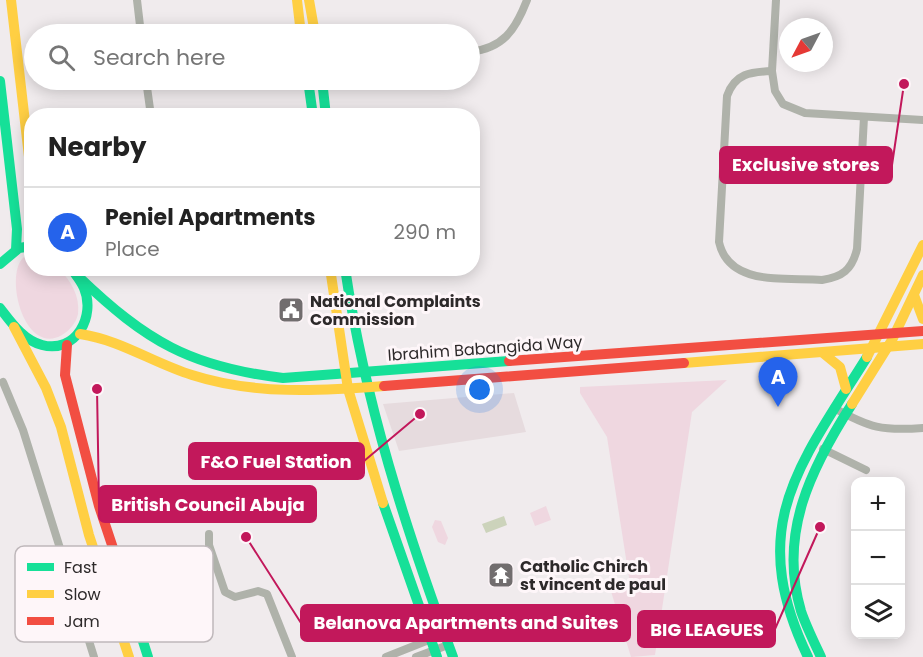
<!DOCTYPE html>
<meta charset="utf-8">
<style>
body{margin:0;font-family:Poppins,sans-serif;background:#f6f6f6;color:#222}
.controls{position:absolute;right:18px;bottom:18px;display:grid;overflow:hidden;border-radius:12px;box-shadow:0 3px 15px #0003}
.controls button{width:54px;height:54px;display:grid;place-items:center;padding:0;border:0;border-bottom:2px solid #e0e0e0;background:#fff;color:#222;font:30px sans-serif}
.compass{position:absolute;left:779px;top:18px;width:54px;height:54px;border-radius:50%;background:#fff;box-shadow:0 3px 15px #0003;rotate:229deg}
.you{position:absolute;left:480px;top:390px;width:21px;height:21px;margin:-15px;border:4px solid #fff;border-radius:50%;background:#1a73e8;box-shadow:0 0 0 9px #1a73e833}
.badge{display:grid;place-items:center;width:39px;height:39px;border-radius:50%;background:#2563eb;color:#fff;font-size:20px;font-weight:700}
.pin{position:absolute;translate:-50% -50px;filter:drop-shadow(0 2px 3px #0008)}
.pin::after{content:'';position:absolute;top:32px;width:21px;height:18px;background:inherit;clip-path:polygon(0 0,100% 0,50% 100%)}
.list{margin:0;padding:0;list-style:none}
h2{display:flex;justify-content:space-between;align-items:center;height:78px;margin:0;padding:0 24px;font-size:26px}
h2 small{font-size:20px;font-weight:400;color:#767676}
.list li{display:grid;grid-template-columns:39px 1fr auto;gap:18px;align-items:center;box-sizing:border-box;height:90px;padding:0 24px;border-top:2px solid #e0e0e0}
.list b{display:block;font-size:22px;white-space:nowrap}
.list p{margin:0;font-size:20px;white-space:nowrap;color:#767676}
.list em{font-size:20px;font-style:normal;color:#767676}
.icon{flex:none;width:33px;height:33px;fill:none;stroke:currentColor;stroke-width:2;stroke-linecap:round;stroke-linejoin:round}
.map{position:relative;flex:none;width:923px;height:657px;overflow:hidden}
.search{position:absolute;background:#fff;box-shadow:0 3px 15px #0003;left:24px;top:24px;width:456px;height:66px;display:flex;align-items:center;gap:15px;box-sizing:border-box;padding:0 21px;border-radius:33px;color:#767676;font-size:22px}
.panel{position:absolute;background:#fff;box-shadow:0 3px 15px #0003;left:24px;top:108px;width:456px;height:168px;border-radius:24px}
.map>svg:first-child{display:block}
.built{fill:#e6dbde}
.green{fill:#efd7e0}
.water{fill:#ccd3bb}
.lines{fill:none;stroke-linecap:round;stroke-linejoin:round}
.street{stroke:#afb2aa;stroke-width:8}
.fast{stroke:#16e098;stroke-width:10}
.slow{stroke:#ffcf43;stroke-width:10}
.jam{stroke:#f24e42;stroke-width:10}
.labels{text-anchor:middle;stroke-width:6;stroke-linejoin:round;paint-order:stroke}
.poi-label{font-size:16px;font-weight:bold;fill:#2d292a;stroke:#fef6f9;text-anchor:start}
.street-label{font-size:16px;fill:#2d292a;stroke:#fef6f9}
.key{fill:#fef6f9;stroke:#bfb8bb;stroke-width:1.5}
.key-label{font-size:16px;fill:#2d292a}
.leader{fill:none;stroke:#c2185b;stroke-width:2}
.callout-dot{fill:#c2185b;stroke:#fef6f9;stroke-width:2}
.callout{fill:#c2185b;stroke:#c2185b;stroke-width:2}
.callout-label{font-size:18px;text-anchor:middle;font-weight:bold;fill:#fff}
</style>
<div class="map">
<svg width="923" height="657" viewBox="0 0 923 657">
<rect width="100%" height="100%" fill="#f0ebed"/>
<!-- built -->
<polygon class="built" points="514,393 526,432 399,451 383,404"/>
<!-- green -->
<g class="green">
<path d="M31,254l1,14 27,1c12,12 21,27 19,45 -2,9 -8,16 -16,21 -42,24 -62,-78 -31,-81z"/>
<polygon points="727,380 692,412 655,655 631,657 610,588 630,584 607,437 580,393 580,387"/>
<polygon points="546,506 551,520 535,526 530,513"/>
<polygon points="435,520 441,521 448,538 445,545 438,542 432,527"/>
</g>
<!-- water -->
<polygon class="water" points="504,516 507,525 486,533 482,524"/>
<g class="lines">
<!-- street -->
<g class="street">
<polyline points="137,0 141,34"/>
<polyline points="776,0 772,71 775,91 783,104 805,113 923,120"/>
<path d="M470,52c33,-4 45,-21 57,-52"/>
<path d="M772,71c-21,1 -37,2 -45,25l-8,146c10,45 67,35 103,38 20,-3 30,-10 35,-31l7,-132"/>
<polyline points="146,80 151,116"/>
<polyline points="3,382 23,430 94,657"/>
<path d="M834,408c36,20 48,23 89,20"/>
<polyline points="823,449 866,470"/>
<polyline points="209,534 209,545 225,592 235,597 258,591 267,594 292,657"/>
<polyline points="386,657 444,634"/>
<polyline points="416,657 448,645"/>
</g>
<!-- fast -->
<g class="fast">
<polyline points="308,80 313,116"/>
<polyline points="322,80 326,116"/>
<polyline points="0,81 17,229 16,250"/>
<polyline points="0,264 19,248 32,246"/>
<path d="M345,268c20,135 61,262 108,389"/>
<path d="M79,277c67,64 111,90 204,101l226,-17"/>
<path d="M0,308c11,14 23,32 42,37 34,9 54,-29 42,-57 -3,-7 -9,-14 -13,-20"/>
<polyline points="383,503 437,657"/>
<polyline points="116,557 148,657"/>
<path d="M808,657c-63,-131 -9,-191 59,-300"/>
<path d="M821,657c-7,-15 -15,-31 -20,-46 -23,-77 10,-143 51,-207"/>
</g>
<!-- slow -->
<g class="slow">
<polyline points="11,0 32,183"/>
<polyline points="297,0 301,34"/>
<polyline points="309,0 315,34"/>
<polyline points="330,268 348,389 383,503"/>
<polyline points="914,295 923,319"/>
<polyline points="14,327 46,388 61,427 89,535 129,657"/>
<path d="M80,334c41,6 73,29 112,41 62,20 129,16 192,11"/>
<polyline points="823,353 840,367 846,389"/>
<polyline points="867,357 923,245"/>
<polyline points="684,363 923,344"/>
<polyline points="852,404 892,340 923,275"/>
</g>
<!-- jam -->
<g class="jam">
<polyline points="67,345 65,375 99,506 116,557"/>
<polyline points="509,361 923,331"/>
<polyline points="384,386 684,363"/>
</g>
</g>
<!-- icons -->
<defs>
<g id="civic-square" transform="scale(1.35)"><rect x="-9" y="-9" width="18" height="18" rx="4" fill="#716d6e" stroke="#fef6f9"/><path d="M-.6-6.5H3V-4.5H.6V-3L4-1V1h2V6H-6V1h2V-1L-.6-3ZM-1.2 2.5V6h2.4V2.5Z" fill="#fff"/></g>
<g id="temple-square" transform="scale(1.35)"><rect x="-9" y="-9" width="18" height="18" rx="4" fill="#716d6e" stroke="#fef6f9"/><path d="M0-6L5-2H3V0L6.5 2.5H4V6H1.5V3h-3V6H-4V2.5H-6.5L-3 0V-2H-5Z" fill="#fff"/></g>
</defs>
<g fill-rule="evenodd">
<use href="#civic-square" x="291" y="310"/>
<use href="#temple-square" x="501" y="575"/>
</g>
<g class="labels">
<!-- poi labels -->
<g class="poi-label">
<text x="310" y="307">National Complaints<tspan x="310" dy="18">Commission</tspan></text>
<text x="520" y="572">Catholic Chirch<tspan x="520" dy="18">st vincent de paul</tspan></text>
</g>
<!-- street labels -->
<g class="street-label">
<text transform="translate(485 348) rotate(-4)" y="6">Ibrahim Babangida Way</text>
</g>
</g>
<!-- legend -->
<rect x="15" y="546" width="198" height="96" rx="9" class="key"/>
<rect x="27" y="563" width="27" height="8" fill="#16e098"/>
<rect x="27" y="590" width="27" height="8" fill="#ffcf43"/>
<rect x="27" y="617" width="27" height="8" fill="#f24e42"/>
<g class="key-label">
<text x="64" y="573">Fast</text>
<text x="64" y="600">Slow</text>
<text x="64" y="627">Jam</text>
</g>
<!-- callouts -->
<path class="leader" d="M904 84L892 165M420 414L364 461M97 389L99 504M246 537L301 623M820 527L775 629"/>
<g class="callout-dot">
<circle cx="904" cy="84" r="6"/>
<circle cx="420" cy="414" r="6"/>
<circle cx="97" cy="389" r="6"/>
<circle cx="246" cy="537" r="6"/>
<circle cx="820" cy="527" r="6"/>
</g>
<g class="callout">
<rect x="720" y="147" width="172" height="36" rx="6"/>
<rect x="189" y="443" width="175" height="36" rx="6"/>
<rect x="99" y="486" width="217" height="36" rx="6"/>
<rect x="301" y="605" width="329" height="36" rx="6"/>
<rect x="638" y="611" width="137" height="36" rx="6"/>
</g>
<g class="callout-label">
<text x="806" y="171">Exclusive stores</text>
<text x="276" y="468">F&amp;O Fuel Station</text>
<text x="208" y="511">British Council Abuja</text>
<text x="466" y="629">Belanova Apartments and Suites</text>
<text x="707" y="636">BIG LEAGUES</text>
</g>
</svg>
<div class="controls">
<button>+</button>
<button>−</button>
<button><svg class="icon" aria-label="layers" viewBox="0 0 24 24"><path d="M12 4l9 5-9 5-9-5zM3 14l9 5 9-5"/></svg></button>
</div>
<svg class="compass" viewBox="-18 -18 36 36"><path d="M0-13l5 13h-10z" fill="#e53935"/><path d="M0 13l5-13h-10z" fill="#767676"/></svg>
<div class="you"></div>
<div class="pin badge" style="left:778px;top:407px">A</div>
<div class="search"><svg class="icon" aria-label="search" viewBox="0 0 24 24"><circle cx="10" cy="10" r="6"/><path d="M15 15l6 6"/></svg>Search here</div>
<section class="panel">
<h2>Nearby<small></small></h2>
<ul class="list">
<li><span class="badge">A</span><div><b>Peniel Apartments</b><p>Place</p></div><em>290 m</em></li>
</ul>
</section>
</div>
